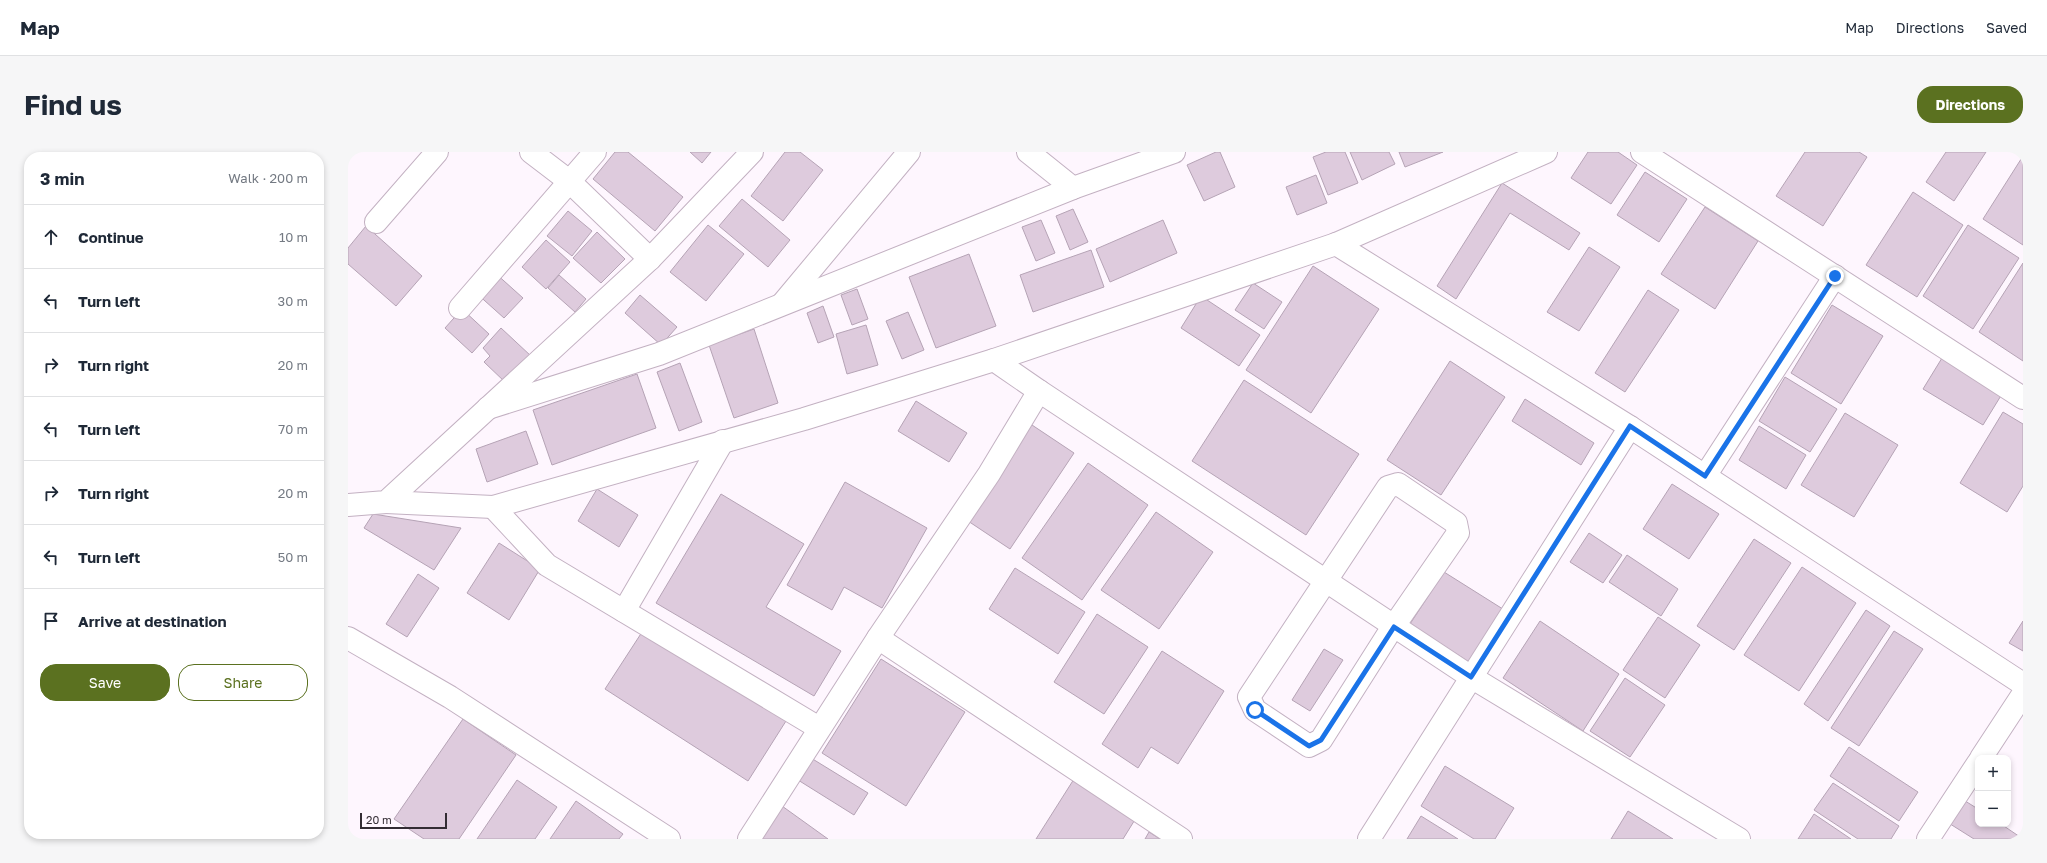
<!DOCTYPE html>
<meta charset="utf-8">
<style>
body{margin:0;font-family:"Golos Text",sans-serif;background:#f6f6f7;color:#1f2937}
.controls{position:absolute;right:12px;bottom:12px;display:grid;overflow:hidden;border-radius:8px;box-shadow:0 2px 6px #0003}
.controls button{width:36px;height:36px;display:grid;place-items:center;padding:0;border:0;border-bottom:1px solid #e0e1e3;background:#fff;color:#1f2937;font:20px sans-serif}
.scale{position:absolute;left:12px;bottom:10px;width:87px;box-sizing:border-box;padding-left:4px;border:2px solid #332c33;border-top:0;font-size:11px;line-height:14px;white-space:nowrap;color:#332c33;-webkit-text-stroke:3px #fef6fe;paint-order:stroke}
.stop{position:absolute;width:12px;height:12px;margin:-9px;border:3px solid #1a73e8;border-radius:50%;background:#fff}
.stop.end{background:#1a73e8;border-color:#fff;box-shadow:0 1px 4px #0008}
.list{margin:0;padding:0;list-style:none}
h2{display:flex;justify-content:space-between;align-items:center;height:52px;margin:0;padding:0 16px;font-size:17px}
h2 small{font-size:13px;font-weight:400;color:#747a83}
.list li{display:grid;grid-template-columns:26px 1fr auto;gap:12px;align-items:center;box-sizing:border-box;height:64px;padding:0 16px;border-top:1px solid #e0e1e3}
.list b{display:block;font-size:15px;white-space:nowrap}
.list em{font-size:13px;font-style:normal;color:#747a83}
.actions{display:flex;gap:8px;padding:12px 16px}
.actions a{flex:1;padding:9px 0;border:1px solid #5b7120;border-radius:16px;text-align:center;font-size:14px;color:#5b7120}
.actions .main{background:#5b7120;color:#fff}
.icon{flex:none;width:22px;height:22px;fill:none;stroke:currentColor;stroke-width:2;stroke-linecap:round;stroke-linejoin:round}
.map{position:relative;flex:none;width:1675px;height:687px;overflow:hidden;border-radius:16px}
header{display:flex;align-items:center;gap:24px;box-sizing:border-box;height:56px;padding:0 20px;background:#fff;border-bottom:1px solid #e0e1e3}
header strong{font-size:19px}
nav{display:flex;gap:22px;margin-inline-start:auto;font-size:14px}
.intro{display:flex;align-items:center;justify-content:space-between;box-sizing:border-box;height:96px;padding:0 24px}
h1{margin:0;font-size:28px}
.button{padding:10px 18px;border-radius:16px;background:#5b7120;color:#fff;font-size:14px;font-weight:700}
main{display:flex;gap:24px;padding:0 24px}
aside{flex:1;background:#fff;border-radius:16px;box-shadow:0 2px 6px #0003}
.map>svg:first-child{display:block}
.building{fill:#decbdd;stroke:#b5a3b5}
.lines{fill:none;stroke-linecap:round;stroke-linejoin:round}
.minor-casing{stroke:#c3b1c2;stroke-width:24}
.minor{stroke:#fff;stroke-width:22}
.route{stroke:#1a73e8;stroke-width:5}
</style>
<header>
<strong>Map</strong>
<nav><a>Map</a><a>Directions</a><a>Saved</a></nav>
</header>
<div class="intro"><h1>Find us</h1><a class="button">Directions</a></div>
<main>
<aside>
<h2>3 min<small>Walk · 200 m</small></h2>
<ul class="list">
<li><svg class="icon" aria-label="ahead" viewBox="0 0 24 24"><path d="M12 20V5M6 11l6-6 6 6"/></svg><div><b>Continue</b></div><em>10 m</em></li>
<li><svg class="icon" aria-label="left" viewBox="0 0 24 24"><path d="M17 20v-9H6M10 6l-5 5 5 5"/></svg><div><b>Turn left</b></div><em>30 m</em></li>
<li><svg class="icon" aria-label="right" viewBox="0 0 24 24"><path d="M7 20v-9h11M14 6l5 5-5 5"/></svg><div><b>Turn right</b></div><em>20 m</em></li>
<li><svg class="icon" aria-label="left" viewBox="0 0 24 24"><path d="M17 20v-9H6M10 6l-5 5 5 5"/></svg><div><b>Turn left</b></div><em>70 m</em></li>
<li><svg class="icon" aria-label="right" viewBox="0 0 24 24"><path d="M7 20v-9h11M14 6l5 5-5 5"/></svg><div><b>Turn right</b></div><em>20 m</em></li>
<li><svg class="icon" aria-label="left" viewBox="0 0 24 24"><path d="M17 20v-9H6M10 6l-5 5 5 5"/></svg><div><b>Turn left</b></div><em>50 m</em></li>
<li><svg class="icon" aria-label="arrive" viewBox="0 0 24 24"><path d="M6 21V4h12l-3 4 3 4H6"/></svg><div><b>Arrive at destination</b></div></li>
</ul>
<div class="actions"><a class="main">Save</a><a>Share</a></div>
</aside>
<div class="map">
<svg width="1675" height="687" viewBox="0 0 1675 687">
<rect width="100%" height="100%" fill="#fef6fe"/>
<!-- building -->
<g class="building">
<polygon points="267,0 280,0 335,45 307,79 245,27"/>
<polygon points="342,0 363,0 354,11"/>
<polygon points="437,0 452,0 475,18 435,69 403,44"/>
<polygon points="868,0 872,0 887,35 856,49 839,13"/>
<polygon points="978,0 997,0 1010,31 980,43 965,5"/>
<polygon points="1002,0 1041,0 1047,12 1014,28"/>
<polygon points="1051,0 1095,0 1057,15"/>
<polygon points="1240,0 1270,0 1289,13 1263,52 1223,26"/>
<polygon points="1457,0 1511,0 1519,5 1475,74 1428,44"/>
<polygon points="1598,0 1638,0 1606,49 1578,30"/>
<polygon points="1675,4 1675,93 1635,67"/>
<polygon points="1297,20 1339,47 1311,90 1269,63"/>
<polygon points="968,23 979,51 949,63 938,35"/>
<polygon points="1154,31 1232,81 1221,98 1162,61 1108,147 1089,134"/>
<polygon points="1565,40 1615,73 1569,145 1518,113"/>
<polygon points="394,47 442,88 420,115 371,74"/>
<polygon points="1357,55 1410,89 1367,157 1313,122"/>
<polygon points="725,57 740,90 722,98 708,64"/>
<polygon points="220,59 244,79 224,104 199,84"/>
<polygon points="693,68 707,101 688,109 674,75"/>
<polygon points="815,68 829,101 762,130 748,97"/>
<polygon points="360,73 396,102 358,149 322,120"/>
<polygon points="1620,73 1671,106 1625,177 1575,144"/>
<polygon points="18,74 74,124 48,154 0,112 0,96"/>
<polygon points="249,80 277,107 253,131 225,106"/>
<polygon points="198,88 222,110 198,137 174,115"/>
<polygon points="1241,95 1272,115 1231,179 1199,160"/>
<polygon points="743,98 756,135 685,160 672,123"/>
<polygon points="621,102 648,174 588,196 561,125"/>
<polygon points="1675,111 1675,209 1631,180"/>
<polygon points="965,114 1031,157 963,261 898,218"/>
<polygon points="146,120 175,146 156,166 127,140"/>
<polygon points="211,123 238,147 227,160 200,136"/>
<polygon points="905,131 934,150 916,177 887,158"/>
<polygon points="509,137 520,167 504,173 493,143"/>
<polygon points="1300,138 1331,158 1277,240 1247,221"/>
<polygon points="292,143 329,175 313,193 277,161"/>
<polygon points="853,144 912,183 891,214 833,176"/>
<polygon points="1484,153 1535,184 1493,252 1443,221"/>
<polygon points="475,154 486,185 470,191 459,161"/>
<polygon points="114,157 141,182 124,201 97,176"/>
<polygon points="560,160 576,198 554,207 538,169"/>
<polygon points="518,173 530,213 499,222 488,182"/>
<polygon points="153,176 183,204 158,231 136,210 142,204 135,196"/>
<polygon points="406,177 430,251 386,266 361,193"/>
<polygon points="1594,206 1654,242 1635,273 1575,237"/>
<polygon points="1102,209 1157,245 1093,343 1039,308"/>
<polygon points="332,211 354,270 331,279 309,220"/>
<polygon points="289,222 308,276 204,313 185,258"/>
<polygon points="1437,225 1489,257 1462,300 1411,269"/>
<polygon points="896,228 1011,302 958,383 844,309"/>
<polygon points="1177,247 1246,291 1233,313 1164,269"/>
<polygon points="568,249 619,281 601,310 550,279"/>
<polygon points="1655,260 1675,272 1675,334 1659,360 1612,331"/>
<polygon points="1497,261 1550,293 1506,365 1453,333"/>
<polygon points="681,271 726,301 662,397 617,367"/>
<polygon points="1411,274 1458,303 1438,337 1391,308"/>
<polygon points="178,279 190,312 139,330 128,297"/>
<polygon points="740,311 800,353 734,448 674,406"/>
<polygon points="497,330 579,376 534,456 496,435 484,458 439,433"/>
<polygon points="1324,332 1371,362 1341,407 1295,377"/>
<polygon points="249,337 290,363 271,395 230,369"/>
<polygon points="373,342 456,392 418,455 493,499 466,544 308,451"/>
<polygon points="808,360 865,400 811,477 753,438"/>
<polygon points="25,362 113,376 86,418 16,376"/>
<polygon points="1241,381 1274,403 1255,431 1222,410"/>
<polygon points="1406,387 1443,411 1386,498 1349,474"/>
<polygon points="151,391 192,417 161,468 119,441"/>
<polygon points="1279,403 1330,437 1313,464 1261,430"/>
<polygon points="1454,415 1508,451 1451,539 1396,503"/>
<polygon points="667,416 737,460 710,502 641,457"/>
<polygon points="1096,420 1158,459 1124,512 1062,472"/>
<polygon points="70,422 91,436 59,485 38,472"/>
<polygon points="1518,458 1542,474 1480,569 1456,552"/>
<polygon points="749,462 800,495 756,562 706,530"/>
<polygon points="1310,465 1352,493 1317,546 1275,518"/>
<polygon points="1192,469 1271,522 1235,579 1155,526"/>
<polygon points="1675,469 1675,499 1661,491"/>
<polygon points="296,477 438,569 400,629 257,537"/>
<polygon points="1546,479 1575,497 1511,594 1483,576"/>
<polygon points="976,497 995,508 962,559 944,548"/>
<polygon points="814,499 876,539 830,612 803,595 790,616 754,592"/>
<polygon points="533,507 617,560 558,654 474,601"/>
<polygon points="1277,526 1317,553 1282,605 1242,579"/>
<polygon points="115,567 168,603 111,687 76,687 46,667"/>
<polygon points="1501,595 1570,640 1551,669 1482,624"/>
<polygon points="463,606 520,641 506,663 450,628"/>
<polygon points="1097,614 1166,656 1147,687 1126,687 1073,654"/>
<polygon points="726,627 788,666 775,687 688,687"/>
<polygon points="169,628 209,655 187,687 129,687"/>
<polygon points="1485,631 1551,674 1543,687 1510,687 1466,658"/>
<polygon points="1614,647 1630,657 1630,672 1653,672 1675,687 1626,687 1599,670"/>
<polygon points="228,649 275,682 271,687 202,687"/>
<polygon points="434,654 480,687 411,687"/>
<polygon points="1280,659 1325,687 1263,687"/>
<polygon points="1466,662 1503,687 1450,687"/>
<polygon points="1073,664 1110,687 1059,687"/>
<polygon points="801,680 812,687 797,687"/>
</g>
<g class="lines">
<!-- minor casing -->
<g class="minor-casing">
<g id="minor">
<polyline points="183,0 221,29 302,107"/>
<polyline points="680,0 725,36"/>
<polyline points="1294,0 1675,246"/>
<polyline points="28,70 89,0"/>
<polyline points="988,92 1282,275 1675,532"/>
<polyline points="435,151 561,0"/>
<polyline points="112,156 247,0"/>
<polyline points="646,208 691,239"/>
<polyline points="140,256 311,202 725,36 826,0"/>
<polyline points="1357,324 1487,124"/>
<polygon points="1050,332 1108,371 1110,381 1039,484 973,588 961,594 907,558 901,545 1040,335"/>
<polyline points="38,350 145,355 456,267 646,208 988,92 1198,0"/>
<polyline points="0,353 38,350 302,107 404,0"/>
<polyline points="145,355 199,413 471,576"/>
<polyline points="276,459 375,289"/>
<polyline points="0,486 102,545 321,687"/>
<polyline points="530,486 833,687"/>
<polyline points="1633,606 1675,542"/>
<polyline points="401,687 530,486 641,322 691,239 1123,525 1391,687"/>
<polyline points="1021,687 1282,275"/>
<polyline points="1580,687 1630,611"/>
</g>
</g>
<!-- minor -->
<use href="#minor" class="minor"/>
</g>
<g class="lines">
<!-- route -->
<polyline class="route" points="907,558 961,594 973,588 1046,475 1123,525 1282,274 1357,324 1487,124"/>
</g>
</svg>
<div class="controls">
<button>+</button>
<button>−</button>
</div>
<div class="scale">20 m</div>
<div class="stop" style="left:907px;top:558px"></div>
<div class="stop end" style="left:1487px;top:124px"></div>
</div>
</main>
